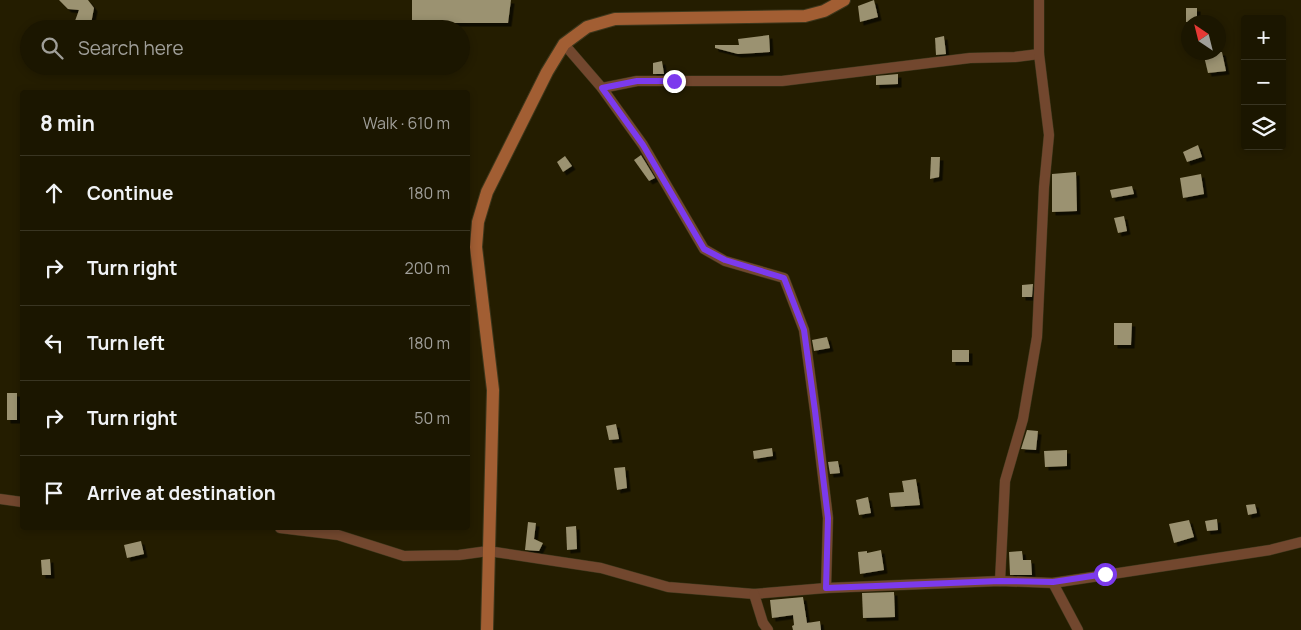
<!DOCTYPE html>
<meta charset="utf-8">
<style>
body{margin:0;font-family:Manrope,sans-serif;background:#241f0a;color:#f1f3f6}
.controls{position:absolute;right:15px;top:15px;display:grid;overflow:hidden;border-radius:5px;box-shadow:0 2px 8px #0003}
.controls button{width:45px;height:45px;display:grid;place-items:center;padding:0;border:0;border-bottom:1px solid #393522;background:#1b1600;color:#f1f3f6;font:25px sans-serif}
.compass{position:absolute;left:1181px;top:15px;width:45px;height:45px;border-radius:50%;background:#1b1600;box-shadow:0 2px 8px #0003;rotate:325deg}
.stop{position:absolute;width:15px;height:15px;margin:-11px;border:4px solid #7c3aed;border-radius:50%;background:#fff}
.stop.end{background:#7c3aed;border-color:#fff;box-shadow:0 1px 5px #0008}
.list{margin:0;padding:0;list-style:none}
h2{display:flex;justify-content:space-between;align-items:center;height:65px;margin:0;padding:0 20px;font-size:21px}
h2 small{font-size:16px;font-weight:400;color:#a09f99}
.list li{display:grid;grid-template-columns:32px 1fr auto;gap:15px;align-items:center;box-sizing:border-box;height:75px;padding:0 20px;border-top:1px solid #393522}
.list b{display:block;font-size:19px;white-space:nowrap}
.list em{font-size:16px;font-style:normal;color:#a09f99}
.icon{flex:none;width:28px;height:28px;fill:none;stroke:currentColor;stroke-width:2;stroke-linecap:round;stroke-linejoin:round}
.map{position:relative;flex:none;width:1301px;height:630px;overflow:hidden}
.search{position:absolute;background:#1b1600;box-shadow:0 2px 8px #0003;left:20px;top:20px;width:450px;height:55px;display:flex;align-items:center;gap:12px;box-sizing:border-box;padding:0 18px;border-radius:28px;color:#a09f99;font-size:19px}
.panel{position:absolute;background:#1b1600;box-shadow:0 2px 8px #0003;left:20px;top:90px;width:450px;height:440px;border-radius:5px}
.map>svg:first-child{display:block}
.building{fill:#9b9271;filter:url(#shadow)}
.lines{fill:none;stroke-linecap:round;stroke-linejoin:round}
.minor-casing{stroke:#3d371b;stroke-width:11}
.secondary-casing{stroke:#3d371b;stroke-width:14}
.minor{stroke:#72472e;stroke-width:10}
.secondary{stroke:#a25e33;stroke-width:12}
.route{stroke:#7c3aed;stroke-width:6}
</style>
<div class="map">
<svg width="1301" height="630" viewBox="0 0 1301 630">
<defs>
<filter id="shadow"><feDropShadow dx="3.5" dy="3.5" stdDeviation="0" flood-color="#0009"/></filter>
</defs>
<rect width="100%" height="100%" fill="#241d00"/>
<!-- building -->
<g class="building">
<polygon points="59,0 88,0 94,8 90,29 72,29 79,10 68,9"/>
<polygon points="412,0 511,0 508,23 412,23"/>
<polygon points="874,0 878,17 860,22 858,6"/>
<rect x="1186" y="8" width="11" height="14"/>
<polygon points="769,35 770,52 738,54 715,48 715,45 739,45 738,39"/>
<polygon points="944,36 946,54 936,55 935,38"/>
<polygon points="1203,52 1222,52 1226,71 1208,73"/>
<polygon points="662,61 664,74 653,74 653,63"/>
<polygon points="898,74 898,84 876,85 876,76"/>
<polygon points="1198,145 1202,157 1187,162 1183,152"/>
<polygon points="641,155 655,178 649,181 634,160"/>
<polygon points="565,156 572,166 563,172 557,162"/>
<polygon points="931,157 940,157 939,177 930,179"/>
<polygon points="1076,172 1077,211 1052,212 1052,174"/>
<polygon points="1201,174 1204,194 1183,198 1180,178"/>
<polygon points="1132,186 1134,194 1112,198 1110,190"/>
<polygon points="1124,216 1127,231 1118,233 1114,218"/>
<polygon points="1033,284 1032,297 1022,297 1022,285"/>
<polygon points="1114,323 1132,323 1131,345 1114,345"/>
<polygon points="827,337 830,348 814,351 812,340"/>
<rect x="952" y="350" width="17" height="12"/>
<rect x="7" y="393" width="10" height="27"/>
<polygon points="616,424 619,439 609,440 606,426"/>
<polygon points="1027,430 1038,431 1036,450 1021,449"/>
<polygon points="772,448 773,456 754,459 753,451"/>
<polygon points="1067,450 1067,466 1045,467 1044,451"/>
<polygon points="838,461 840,473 830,474 828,462"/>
<polygon points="625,467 627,488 617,490 614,468"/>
<polygon points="916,479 920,505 891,507 889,493 904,492 902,481"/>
<polygon points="868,497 871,513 859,515 856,500"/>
<polygon points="1255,504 1257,513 1248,515 1246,505"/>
<polygon points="1217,519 1218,530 1207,531 1205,521"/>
<polygon points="1189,520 1194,537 1174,543 1169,524"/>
<polygon points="528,522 536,523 534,539 543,543 539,551 525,550"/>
<polygon points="576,526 577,549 567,550 566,527"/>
<polygon points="141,541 144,554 127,558 124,545"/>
<polygon points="881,550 884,570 860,574 858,552 867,551 867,553"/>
<polygon points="1022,551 1023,560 1031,560 1032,575 1010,575 1009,552"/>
<polygon points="50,559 51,575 42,575 41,560"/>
<polygon points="894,592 895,617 863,618 862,593"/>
<polygon points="803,597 807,623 820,621 821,630 793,630 792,626 794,625 793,615 772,618 770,600"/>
</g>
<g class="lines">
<!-- minor casing -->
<g class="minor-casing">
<g id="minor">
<polyline points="564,44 602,88 643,145 704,249 725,261 784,278 804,330 815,411 828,518 826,588"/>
<polyline points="602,88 637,81 782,81 970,58 1015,57 1039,54"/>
<polyline points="0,499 22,502"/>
<polyline points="280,528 338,535 404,556 459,555 488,551 601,568 668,587 754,594 826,588 1000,581 1053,583 1270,550 1301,542"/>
<polyline points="1000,581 1005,481 1023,419 1037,337 1044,187 1049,135 1039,54 1039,0"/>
<polyline points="1053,583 1078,630"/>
<polyline points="754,594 763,623 768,630"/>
</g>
</g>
<!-- secondary casing -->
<g class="secondary-casing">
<polyline id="secondary" points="487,630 493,390 476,247 478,222 487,192 547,72 564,44 587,27 615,19 805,16 824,11 844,0"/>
</g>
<!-- minor -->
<use href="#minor" class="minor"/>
<!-- secondary -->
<use href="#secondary" class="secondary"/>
</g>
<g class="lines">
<!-- route -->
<polyline class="route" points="674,81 637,81 602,88 643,145 704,249 725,260 784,278 804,330 815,411 828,518 826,588 1000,581 1053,582 1105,574"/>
</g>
</svg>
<div class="controls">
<button>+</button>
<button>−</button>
<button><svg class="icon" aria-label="layers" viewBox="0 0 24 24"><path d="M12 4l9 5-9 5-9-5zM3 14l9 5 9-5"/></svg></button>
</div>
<svg class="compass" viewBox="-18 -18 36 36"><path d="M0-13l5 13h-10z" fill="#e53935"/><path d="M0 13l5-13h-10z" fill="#a09f99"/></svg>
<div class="stop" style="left:1105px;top:574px"></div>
<div class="stop end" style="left:674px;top:81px"></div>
<div class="search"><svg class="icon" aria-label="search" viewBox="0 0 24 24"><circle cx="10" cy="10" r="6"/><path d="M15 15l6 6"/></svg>Search here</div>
<section class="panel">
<h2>8 min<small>Walk · 610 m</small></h2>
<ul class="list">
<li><svg class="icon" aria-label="ahead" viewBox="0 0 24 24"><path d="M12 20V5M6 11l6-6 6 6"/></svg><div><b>Continue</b></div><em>180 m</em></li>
<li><svg class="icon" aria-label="right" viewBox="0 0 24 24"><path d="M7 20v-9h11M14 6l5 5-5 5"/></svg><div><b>Turn right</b></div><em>200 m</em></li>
<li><svg class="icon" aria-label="left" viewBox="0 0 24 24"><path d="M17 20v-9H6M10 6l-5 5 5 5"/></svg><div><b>Turn left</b></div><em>180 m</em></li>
<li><svg class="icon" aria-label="right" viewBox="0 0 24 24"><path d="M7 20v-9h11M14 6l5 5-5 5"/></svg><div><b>Turn right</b></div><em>50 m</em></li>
<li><svg class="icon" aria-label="arrive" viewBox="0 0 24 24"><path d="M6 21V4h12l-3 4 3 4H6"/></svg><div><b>Arrive at destination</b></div></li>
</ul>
</section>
</div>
